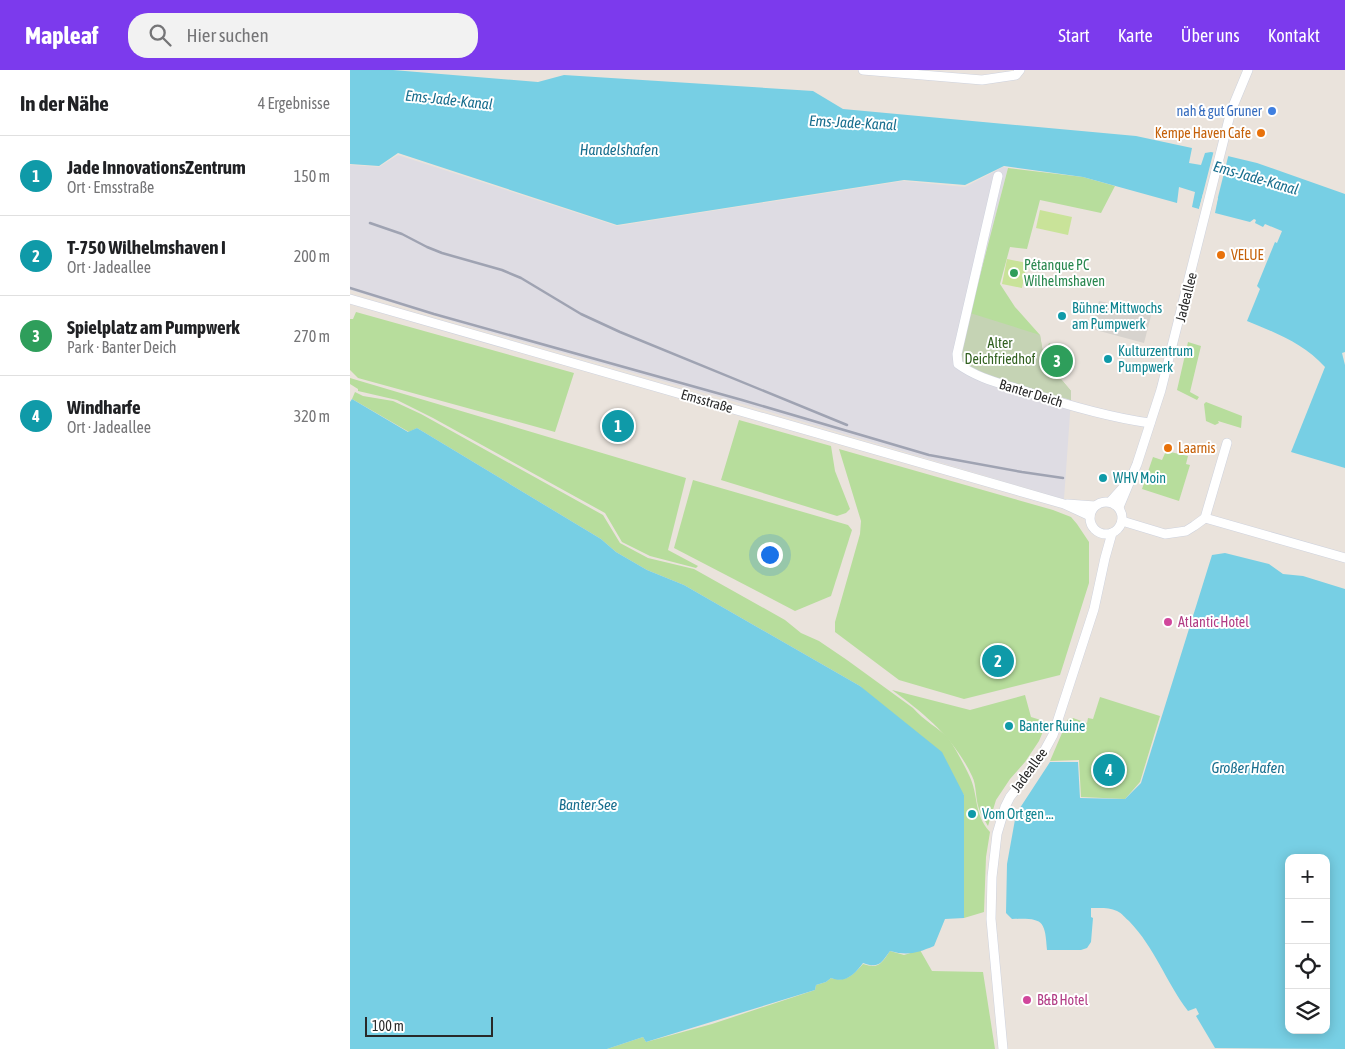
<!DOCTYPE html>
<html lang="de">
<meta charset="utf-8">
<style>
body{margin:0;font-family:"Asap Condensed",sans-serif;background:#f2f2f2;color:#202124}
.controls{position:absolute;right:15px;bottom:15px;display:grid;overflow:hidden;border-radius:10px;box-shadow:0 2px 12px #0003}
.controls button{width:45px;height:45px;display:grid;place-items:center;padding:0;border:0;border-bottom:1px solid #e0e0e0;background:#fff;color:#202124;font:25px sans-serif}
.scale{position:absolute;left:15px;bottom:12px;width:128px;box-sizing:border-box;padding-left:5px;border:2px solid #292929;border-top:0;font-size:14px;line-height:18px;white-space:nowrap;color:#292929;-webkit-text-stroke:4px #fff;paint-order:stroke}
.you{position:absolute;left:419px;top:484px;width:18px;height:18px;margin:-12px;border:4px solid #fff;border-radius:50%;background:#1a73e8;box-shadow:0 0 0 8px #1a73e833}
.badge{display:grid;place-items:center;width:32px;height:32px;border-radius:50%;background:#7c3aed;color:#fff;font-size:16px;font-weight:700}
.pin{position:absolute;translate:-50% -50%;border:2px solid #fff;box-shadow:0 1px 5px #0006}
.list{margin:0;padding:0;list-style:none}
h2{display:flex;justify-content:space-between;align-items:center;height:65px;margin:0;padding:0 20px;font-size:21px}
h2 small{font-size:16px;font-weight:400;color:#757577}
.list li{display:grid;grid-template-columns:32px 1fr auto;gap:15px;align-items:center;box-sizing:border-box;height:80px;padding:0 20px;border-top:1px solid #e0e0e0}
.list b{display:block;font-size:19px;white-space:nowrap}
.list p{margin:0;font-size:16px;white-space:nowrap;color:#757577}
.list em{font-size:16px;font-style:normal;color:#757577}
.icon{flex:none;width:28px;height:28px;fill:none;stroke:currentColor;stroke-width:2;stroke-linecap:round;stroke-linejoin:round}
.map{position:relative;flex:none;width:995px;height:979px;overflow:hidden}
header{display:flex;align-items:center;gap:30px;box-sizing:border-box;height:70px;padding:0 25px;background:#7c3aed;color:#fff}
header strong{font-size:24px}
nav{display:flex;gap:28px;margin-inline-start:auto;font-size:18px}
.search{width:350px;height:45px;background:#f2f2f2;display:flex;align-items:center;gap:12px;box-sizing:border-box;padding:0 18px;border-radius:20px;color:#757577;font-size:19px}
main{display:flex}
aside{flex:1;background:#fff}
.map>svg:first-child{display:block}
.industrial{fill:#dedce3}
.green{fill:#b7dd9c}
.cemetery{fill:#c5d3b4}
.pitch{fill:#c9e399}
.plaza{fill:#d7d3ce}
.water{fill:#77cfe4;fill-rule:evenodd}
.pier{fill:#eae3dc}
.lines{fill:none;stroke-linecap:round;stroke-linejoin:round}
.minor-casing{stroke:#ced2dd;stroke-width:10}
.minor{stroke:#fff;stroke-width:9}
.rail{stroke:#9fa3b2;stroke-width:2.5}
.shop-dot{fill:#3f7fe0;stroke:#fff;stroke-width:2}
.food-dot{fill:#e8710a;stroke:#fff;stroke-width:2}
.leisure-dot{fill:#2e9e5b;stroke:#fff;stroke-width:2}
.culture-dot{fill:#0f9aa8;stroke:#fff;stroke-width:2}
.hotel-dot{fill:#d1479c;stroke:#fff;stroke-width:2}
.labels{text-anchor:middle;stroke-width:4;stroke-linejoin:round;paint-order:stroke}
.shop-label{font-size:14px;fill:#366cbe;stroke:#fff;text-anchor:end}
.food-label{font-size:14px;fill:#c56008;stroke:#fff;text-anchor:start}
.leisure-label{font-size:14px;fill:#27864d;stroke:#fff;text-anchor:start}
.street-label{font-size:14px;fill:#292929;stroke:#fff}
.culture-label{font-size:14px;fill:#0d838f;stroke:#fff;text-anchor:start}
.park-label{font-size:14px;fill:#31601f;stroke:#fff}
.hotel-label{font-size:14px;fill:#b23c85;stroke:#fff;text-anchor:start}
.water-label{font-size:15px;font-style:italic;fill:#186e8e;stroke:#fff}
</style>
<header>
<strong>Mapleaf</strong>
<div class="search"><svg class="icon" aria-label="search" viewBox="0 0 24 24"><circle cx="10" cy="10" r="6"/><path d="M15 15l6 6"/></svg>Hier suchen</div>
<nav><a>Start</a><a>Karte</a><a>Über uns</a><a>Kontakt</a></nav>
</header>
<main>
<aside>
<h2>In der Nähe<small>4 Ergebnisse</small></h2>
<ul class="list">
<li><span class="badge" style="background:#0f9aa8">1</span><div><b>Jade InnovationsZentrum</b><p>Ort · Emsstraße</p></div><em>150 m</em></li>
<li><span class="badge" style="background:#0f9aa8">2</span><div><b>T-750 Wilhelmshaven I</b><p>Ort · Jadeallee</p></div><em>200 m</em></li>
<li><span class="badge" style="background:#2e9e5b">3</span><div><b>Spielplatz am Pumpwerk</b><p>Park · Banter Deich</p></div><em>270 m</em></li>
<li><span class="badge" style="background:#0f9aa8">4</span><div><b>Windharfe</b><p>Ort · Jadeallee</p></div><em>320 m</em></li>
</ul>
</aside>
<div class="map">
<svg width="995" height="979" viewBox="0 0 995 979">
<rect width="100%" height="100%" fill="#eae3dc"/>
<!-- industrial -->
<polygon class="industrial" points="48,85 267,156 553,111 615,117 653,97 658,98 610,282 624,303 721,330 714,429 366,326 121,257 0,220 0,95 29,97"/>
<!-- green -->
<g class="green">
<polygon points="658,98 733,107 765,116 751,143 690,130 677,179 660,177 650,214 665,237 690,265 694,289 721,321 721,330 610,282"/>
<polygon points="6,242 224,303 205,362 8,308 0,300 0,249 3,249"/>
<polygon points="838,272 851,276 840,322 849,327 847,330 827,320"/>
<polygon points="699,273 708,279 717,294 712,309 695,288"/>
<polygon points="0,308 336,408 318,480 348,496 346,498 300,486 272,472 255,443 83,348 47,330 8,321 8,319 0,314"/>
<path d="M5,322l8,4 30,5 28,13 182,101 17,28 28,15 46,11 91,51 16,13 18,8 28,19 66,48c11,13 26,20 35,30 8,11 15,25 21,37 10,20 4,38 21,57l-4,25 -2,55 -20,6v-123l-104,-109 -176,-101 -37,-15 -31,-18 -15,-13 -184,-111 -8,4 -57,-33z"/>
<polygon points="856,332 892,346 891,358 868,351 869,353 865,355 856,351 854,334"/>
<polygon points="389,350 481,376 485,401 500,439 496,443 487,446 371,410"/>
<polygon points="489,379 703,440 721,447 727,454 739,472 739,513 710,605 614,629 549,610 485,562 485,552 510,464 511,451"/>
<polygon points="816,381 838,386 836,394 840,395 829,431 792,419 803,387 812,390"/>
<polygon points="343,410 498,455 502,460 481,526 445,541 324,478"/>
<path d="M542,620l78,20 55,-15 6,22 16,5 -8,19 -14,21 -15,17 -14,21 -8,26c-3,-5 -7,-11 -9,-17 -4,-11 -2,-23 -7,-33 -18,-38 -47,-62 -80,-86z"/>
<polygon points="750,627 810,646 790,712 775,729 731,727 729,690 700,691 718,649 723,648 737,653 738,648 743,649"/>
<path d="M570,880l12,21 51,1 12,77h-388l36,-12 3,5 66,-18 103,-34 1,-5 10,-3 5,-4c15,5 23,-4 32,-14 16,5 18,0 27,-13l14,4z"/>
</g>
<!-- cemetery -->
<polygon class="cemetery" points="620,243 690,265 694,289 721,321 721,330 624,303 611,294 610,282"/>
<!-- pitch -->
<g class="pitch">
<polygon points="690,140 722,147 718,165 686,158"/>
<polygon points="657,189 677,193 672,218 652,214"/>
</g>
<!-- plaza -->
<polygon class="plaza" points="749,231 802,242 794,273 742,259"/>
<!-- water -->
<g class="water">
<path d="M0,0h43l145,12 26,-7 249,16 30,18 293,27 56,12 -3,15 12,2 4,-12 6,-1 46,11 88,31v158l-3,1 3,12v103l-54,-16 34,-85c-22,-24 -49,-34 -78,-46l13,-32 -3,-3 18,-44 2,1 5,-12 -17,-7 -2,3 -8,-4 1,-3 -2,-1 -4,3 -35,-9 3,-15 -15,-4 -4,15 -7,-2 3,-15 -16,-5 -2,16 -94,-26 -79,-11 -39,19 -61,-5 -287,45 -219,-72 -19,13 -29,-2z"/>
<path d="M2,329l56,33 9,-4 184,111 15,13 31,18 37,15 176,101 82,66 22,43v123l-19,1 -11,27c-17,7 -26,10 -44,5 -9,12 -11,18 -27,12 -8,11 -18,21 -32,15l-5,4 -10,3 -1,5 -169,52 -3,-5 -36,12h-257v-647z"/>
<path d="M875,483l44,11 14,10 20,2 42,13v460l-130,-1 -19,-32 3,-2 -3,-6 -8,3c-22,-29 -33,-63 -59,-90 -4,-3 -7,-8 -12,-10 -8,-4 -18,-3 -26,-3v9l2,1 -2,24 -4,6 -6,2h-34c-2,-30 -4,-32 -35,-31l-6,-6 1,-49 9,-50 34,-52h28l2,36 45,1 16,-16 71,-228zM939,788h37v172h-37z"/>
</g>
<!-- pier -->
<polygon class="pier" points="864,80 879,83 864,143 866,130 854,127 851,140 849,139"/>
<g class="lines">
<!-- minor casing -->
<g class="minor-casing">
<g id="minor">
<polyline points="513,0 632,10 666,5 670,0"/>
<path d="M648,106l-41,178 1,10c19,14 41,19 63,26 42,14 85,27 129,33"/>
<polyline points="0,229 714,434 740,446"/>
<polyline points="760,432 778,412"/>
<circle cx="756" cy="448" r="16"/>
<polyline points="717,434 745,436"/>
<polyline points="769,437 787,394 811,320 881,41 898,0"/>
<polyline points="855,448 995,488"/>
<polyline points="772,451 815,464 836,461 844,456 855,448 877,373"/>
<polyline points="653,979 641,849 642,807 647,764 655,737 660,727 691,687 703,665 744,539 755,488 762,463"/>
</g>
</g>
<!-- minor -->
<use href="#minor" class="minor"/>
<!-- rail -->
<g class="rail">
<polyline points="20,153 52,164 77,177 92,183 152,200 171,208 231,244 270,262 497,355"/>
<polyline points="0,218 84,244 392,330 579,385 672,402 713,408"/>
</g>
</g>
<!-- markers -->
<circle class="shop-dot" cx="922" cy="41" r="5"/>
<g class="food-dot">
<circle cx="911" cy="63" r="5"/>
<circle cx="871" cy="185" r="5"/>
<circle cx="818" cy="378" r="5"/>
</g>
<circle class="leisure-dot" cx="664" cy="203" r="5"/>
<g class="culture-dot">
<circle cx="712" cy="246" r="5"/>
<circle cx="758" cy="289" r="5"/>
<circle cx="753" cy="408" r="5"/>
<circle cx="659" cy="656" r="5"/>
<circle cx="622" cy="744" r="5"/>
</g>
<g class="hotel-dot">
<circle cx="818" cy="552" r="5"/>
<circle cx="677" cy="930" r="5"/>
</g>
<g class="labels">
<!-- shop labels -->
<g class="shop-label">
<text x="912" y="46">nah &amp; gut Gruner</text>
</g>
<!-- food labels -->
<g class="food-label">
<text x="901" y="68" text-anchor="end">Kempe Haven Cafe</text>
<text x="881" y="190">VELUE</text>
<text x="828" y="383">Laarnis</text>
</g>
<!-- leisure labels -->
<g class="leisure-label">
<text x="674" y="200">Pétanque PC<tspan x="674" dy="16">Wilhelmshaven</tspan></text>
</g>
<!-- street labels -->
<g class="street-label">
<text transform="translate(836 227) rotate(-76)" y="5">Jadeallee</text>
<text transform="translate(681 323) rotate(17)" y="5">Banter Deich</text>
<text transform="translate(357 331) rotate(16)" y="5">Emsstraße</text>
<text transform="translate(679 700) rotate(-54)" y="5">Jadeallee</text>
</g>
<!-- culture labels -->
<g class="culture-label">
<text x="722" y="243">Bühne: Mittwochs<tspan x="722" dy="16">am Pumpwerk</tspan></text>
<text x="768" y="286">Kulturzentrum<tspan x="768" dy="16">Pumpwerk</tspan></text>
<text x="763" y="413">WHV Moin</text>
<text x="669" y="661">Banter Ruine</text>
<text x="632" y="749">Vom Ort gen ...</text>
</g>
<!-- park labels -->
<g class="park-label">
<text x="650" y="278">Alter<tspan x="650" dy="16">Deichfriedhof</tspan></text>
</g>
<!-- hotel labels -->
<g class="hotel-label">
<text x="828" y="557">Atlantic Hotel</text>
<text x="687" y="935">B&amp;B Hotel</text>
</g>
<!-- water labels -->
<g class="water-label">
<text transform="translate(99 30) rotate(6)" y="5">Ems-Jade-Kanal</text>
<text transform="translate(503 53) rotate(3)" y="5">Ems-Jade-Kanal</text>
<text x="269" y="85">Handelshafen</text>
<text transform="translate(906 108) rotate(16)" y="5">Ems-Jade-Kanal</text>
<text x="898" y="703">Großer Hafen</text>
<text x="238" y="740">Banter See</text>
</g>
</g>
</svg>
<div class="controls">
<button>+</button>
<button>−</button>
<button><svg class="icon" aria-label="locate" viewBox="0 0 24 24"><circle cx="12" cy="12" r="6"/><path d="M12 2v4M12 18v4M2 12h4M18 12h4"/></svg></button>
<button><svg class="icon" aria-label="layers" viewBox="0 0 24 24"><path d="M12 4l9 5-9 5-9-5zM3 14l9 5 9-5"/></svg></button>
</div>
<div class="scale">100 m</div>
<div class="you"></div>
<div class="pin badge" style="left:268px;top:356px;background:#0f9aa8">1</div>
<div class="pin badge" style="left:648px;top:591px;background:#0f9aa8">2</div>
<div class="pin badge" style="left:707px;top:291px;background:#2e9e5b">3</div>
<div class="pin badge" style="left:759px;top:700px;background:#0f9aa8">4</div>
</div>
</main>
